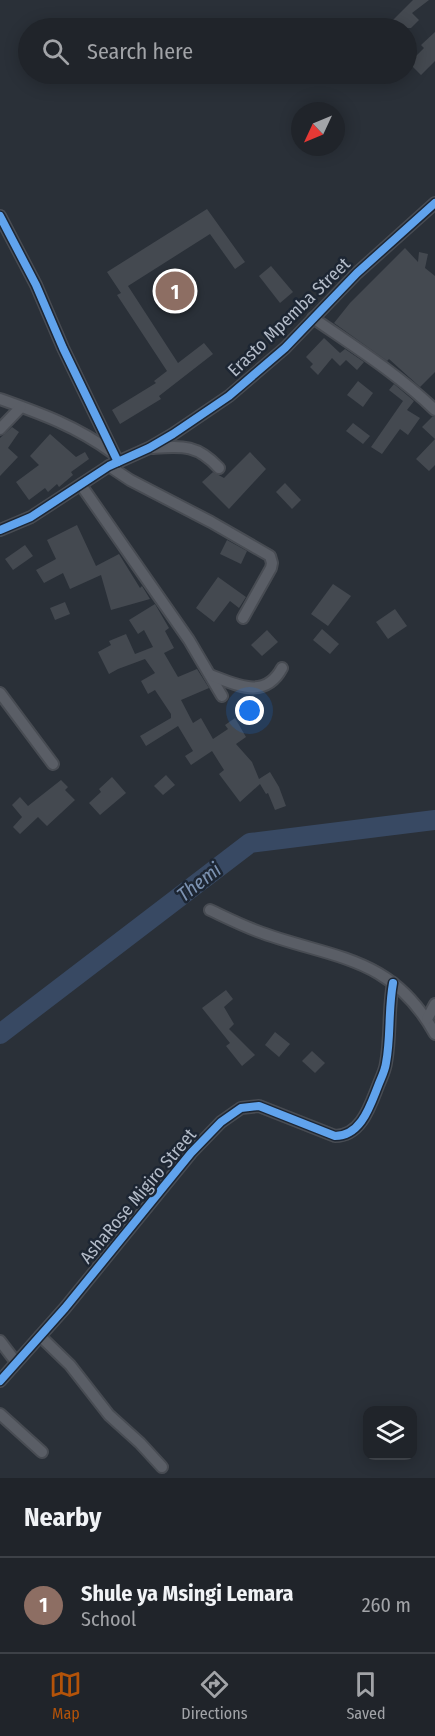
<!DOCTYPE html>
<style>
body{margin:0;font-family:"Fira Sans Condensed",sans-serif;background:#2d3036;color:#f1f3f6}
.controls{position:absolute;right:18px;bottom:18px;display:grid;overflow:hidden;border-radius:12px;box-shadow:0 3px 15px #0003}
.controls button{width:54px;height:54px;display:grid;place-items:center;padding:0;border:0;border-bottom:2px solid #3d4147;background:#20242a;color:#f1f3f6;font:30px sans-serif}
.compass{position:absolute;left:291px;top:102px;width:54px;height:54px;border-radius:50%;background:#20242a;box-shadow:0 3px 15px #0003;rotate:226deg}
.you{position:absolute;left:250px;top:711px;width:21px;height:21px;margin:-15px;border:4px solid #fff;border-radius:50%;background:#1a73e8;box-shadow:0 0 0 9px #1a73e833}
.badge{display:grid;place-items:center;width:39px;height:39px;border-radius:50%;background:#b45309;color:#fff;font-size:20px;font-weight:700}
.pin{position:absolute;translate:-50% -50%;border:3px solid #fff;box-shadow:0 2px 6px #0006}
.list{margin:0;padding:0;list-style:none}
h2{display:flex;justify-content:space-between;align-items:center;height:78px;margin:0;padding:0 24px;font-size:26px}
h2 small{font-size:20px;font-weight:400;color:#a2a4a8}
.list li{display:grid;grid-template-columns:39px 1fr auto;gap:18px;align-items:center;box-sizing:border-box;height:96px;padding:0 24px;border-top:2px solid #3d4147}
.list b{display:block;font-size:22px;white-space:nowrap}
.list p{margin:0;font-size:20px;white-space:nowrap;color:#a2a4a8}
.list em{font-size:20px;font-style:normal;color:#a2a4a8}
.icon{flex:none;width:33px;height:33px;fill:none;stroke:currentColor;stroke-width:2;stroke-linecap:round;stroke-linejoin:round}
.map{position:relative;flex:none;width:435px;height:1478px;overflow:hidden}
.search{position:absolute;background:#20242a;box-shadow:0 3px 15px #0003;left:18px;right:18px;top:18px;height:66px;display:flex;align-items:center;gap:15px;box-sizing:border-box;padding:0 21px;border-radius:33px;color:#a2a4a8;font-size:22px}
.sheet{height:174px;background:#20242a}
nav{display:flex;justify-content:space-around;align-items:center;box-sizing:border-box;height:84px;border-top:2px solid #3d4147;background:#20242a;font-size:16px;color:#a2a4a8}
nav a{display:grid;justify-items:center;gap:3px}
nav .on{color:#b45309}
.map>svg:first-child{display:block}
.lines{fill:none;stroke-linecap:round;stroke-linejoin:round}
.river{stroke:#384963;stroke-width:20}
.building{fill:#444950}
.street-casing{stroke:#484c53;stroke-width:14}
.street{stroke:#5a5e66;stroke-width:10}
.cycleway-casing{stroke:#1d2633;stroke-width:11}
.cycleway{stroke:#60a3ed;stroke-width:8}
.labels{text-anchor:middle;stroke-width:5;stroke-linejoin:round;paint-order:stroke}
.street-label{font-size:18px;fill:#b4bcc9;stroke:#1d2633}
.water-label{font-size:20px;font-style:italic;fill:#7c92b1;stroke:#1d2633}
</style>
<div class="map">
<svg width="435" height="1478" viewBox="0 0 435 1478">
<rect width="100%" height="100%" fill="#2a3038"/>
<g class="lines">
<!-- river -->
<polyline class="river" points="0,1034 250,843 435,820"/>
</g>
<!-- building -->
<g class="building">
<polygon points="413,0 429,0 412,13 419,20 411,28 394,28 389,24"/>
<polygon points="435,32 435,61 421,75 409,63 424,48 421,45"/>
<polygon points="207,209 245,262 235,269 210,234 128,286 178,363 204,343 213,354 159,396 161,399 120,424 112,410 156,383 154,381 167,371 117,295 121,293 107,272"/>
<polygon points="405,248 418,262 419,252 428,254 425,268 435,276 435,372 420,387 389,359 387,361 334,323 350,303"/>
<polygon points="271,266 293,292 280,303 259,276"/>
<polygon points="324,338 340,353 345,349 364,362 357,370 346,360 340,366 332,358 318,375 310,367 313,364 306,357"/>
<polygon points="358,381 373,393 363,407 347,395"/>
<polygon points="394,384 414,401 407,410 420,418 408,435 400,429 382,454 371,447 403,401 389,390"/>
<polygon points="432,417 435,417 435,465 429,471 416,459 435,439 422,427"/>
<polygon points="353,423 370,436 363,444 346,431"/>
<polygon points="12,427 19,432 8,448 18,457 0,476 0,438"/>
<polygon points="50,434 76,457 85,452 89,459 71,472 73,475 59,487 57,484 48,492 45,488 29,500 16,482 39,465 30,456"/>
<polygon points="250,452 266,469 229,509 202,482 213,472 224,478"/>
<polygon points="285,483 301,500 292,509 276,492"/>
<polygon points="77,525 96,566 119,554 140,588 142,586 150,599 111,610 101,575 70,589 63,573 44,583 36,570 56,559 47,540"/>
<polygon points="227,540 247,551 241,564 220,554"/>
<polygon points="25,545 33,556 13,570 5,559"/>
<polygon points="218,577 246,597 239,608 230,601 214,622 196,608"/>
<polygon points="333,584 351,596 328,626 311,614"/>
<polygon points="65,602 70,614 55,620 50,608"/>
<polygon points="155,604 169,628 165,631 174,648 164,653 178,677 197,669 209,688 181,700 193,723 201,718 213,739 228,729 225,725 235,718 246,737 236,744 252,762 259,779 270,772 279,787 286,806 275,810 268,793 266,794 260,784 240,802 219,774 224,770 212,751 191,765 185,756 193,751 178,726 146,746 140,736 171,718 171,714 155,690 148,694 141,681 155,673 145,659 118,669 109,674 98,652 111,645 109,641 126,634 135,654 153,647 144,630 138,634 129,620"/>
<polygon points="395,609 407,626 388,639 376,622"/>
<polygon points="322,629 339,644 330,654 313,640"/>
<polygon points="267,630 278,642 262,656 251,645"/>
<polygon points="166,775 175,785 163,795 154,786"/>
<polygon points="112,777 126,793 100,815 89,803 101,792 99,789"/>
<polygon points="61,780 68,787 65,790 75,800 47,826 38,817 20,834 13,827 22,817 12,805 20,797 28,806"/>
<polygon points="226,990 233,999 224,1007 234,1024 229,1029 255,1055 242,1066 226,1046 230,1043 202,1008"/>
<polygon points="275,1032 290,1044 279,1057 265,1045"/>
<polygon points="312,1051 325,1063 315,1073 302,1061"/>
</g>
<g class="lines">
<!-- street casing -->
<g class="street-casing">
<g id="street">
<polyline points="0,216 36,285 63,348 118,462"/>
<path d="M313,318c42,29 86,57 122,92"/>
<path d="M0,399c42,15 76,27 113,54"/>
<polyline points="0,429 21,407"/>
<path d="M152,448c30,-2 45,-4 67,20"/>
<polyline points="109,466 130,480 211,522 270,556 272,563 271,568 243,618"/>
<polyline points="81,485 189,640 222,696"/>
<polyline points="0,530 31,517 109,466 149,448 173,434 229,396 285,348 357,273 435,203"/>
<path d="M210,675c27,10 55,25 72,-7"/>
<polyline points="0,693 53,764"/>
<path d="M210,910c15,7 31,15 47,21 74,28 134,23 178,103"/>
<polyline points="427,1019 435,1004"/>
<polyline points="40,1336 70,1365 109,1415 140,1443 162,1467"/>
<polyline points="0,1341 16,1362"/>
<path d="M0,1381l65,-73 126,-155 30,-31 20,-14 18,-2 76,30c26,0 35,-30 43,-50 3,-8 7,-15 8,-23 5,-26 2,-53 7,-80"/>
<polyline points="0,1414 42,1452"/>
</g>
</g>
<!-- street -->
<use href="#street" class="street"/>
<!-- cycleway casing -->
<g class="cycleway-casing">
<g id="cycleway">
<polyline points="0,216 36,285 63,348 118,462"/>
<polyline points="0,530 31,517 109,466 149,448 173,434 229,396 285,348 357,273 435,203"/>
<path d="M0,1381l65,-73 126,-155 30,-31 20,-14 18,-2 76,30c26,0 35,-30 43,-50 3,-8 7,-15 8,-23 5,-26 2,-53 7,-80"/>
</g>
</g>
<!-- cycleway -->
<use href="#cycleway" class="cycleway"/>
</g>
<g class="labels">
<!-- street labels -->
<g class="street-label">
<text transform="translate(289 317) rotate(-44)" y="6">Erasto Mpemba Street</text>
<text transform="translate(138 1196) rotate(-50)" y="6">AshaRose Migiro Street</text>
</g>
<!-- water labels -->
<g class="water-label">
<text transform="translate(199 882) rotate(-38)" y="7">Themi</text>
</g>
</g>
</svg>
<div class="controls">
<button><svg class="icon" aria-label="layers" viewBox="0 0 24 24"><path d="M12 4l9 5-9 5-9-5zM3 14l9 5 9-5"/></svg></button>
</div>
<svg class="compass" viewBox="-18 -18 36 36"><path d="M0-13l5 13h-10z" fill="#e53935"/><path d="M0 13l5-13h-10z" fill="#a2a4a8"/></svg>
<div class="you"></div>
<div class="pin badge" style="left:175px;top:291px;background:#8d6e63">1</div>
<div class="search"><svg class="icon" aria-label="search" viewBox="0 0 24 24"><circle cx="10" cy="10" r="6"/><path d="M15 15l6 6"/></svg>Search here</div>
</div>
<section class="sheet">
<h2>Nearby<small></small></h2>
<ul class="list">
<li><span class="badge" style="background:#8d6e63">1</span><div><b>Shule ya Msingi Lemara</b><p>School</p></div><em>260 m</em></li>
</ul>
</section>
<nav>
<a class="on"><svg class="icon" aria-label="map" viewBox="0 0 24 24"><path d="M3 6l6-2 6 2 6-2v14l-6 2-6-2-6 2zM9 4v14M15 6v14"/></svg>Map</a>
<a><svg class="icon" aria-label="directions" viewBox="0 0 24 24"><path d="M12 3l9 9-9 9-9-9zM9 14v-3h6M13 9l2 2-2 2"/></svg>Directions</a>
<a><svg class="icon" aria-label="saved" viewBox="0 0 24 24"><path d="M7 4h10v16l-5-4-5 4z"/></svg>Saved</a>
</nav>
